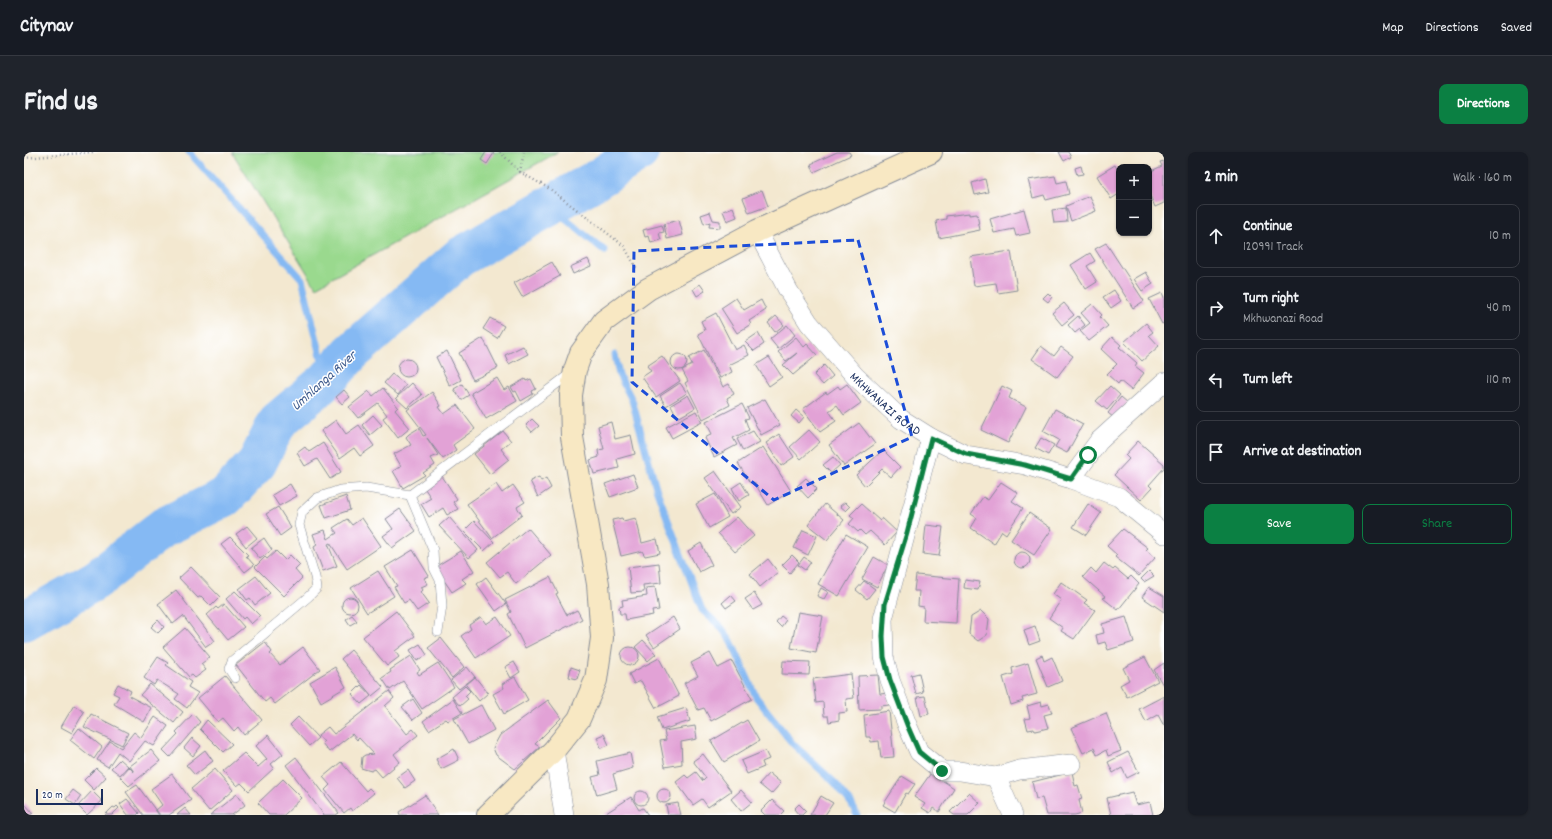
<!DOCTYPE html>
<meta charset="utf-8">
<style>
body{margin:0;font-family:Dekko,sans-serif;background:#20242c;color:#f1f3f6}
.controls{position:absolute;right:12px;top:12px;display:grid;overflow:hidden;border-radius:8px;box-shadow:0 1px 3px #0004}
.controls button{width:36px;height:36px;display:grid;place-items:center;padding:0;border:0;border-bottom:1px solid #363941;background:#171b24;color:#f1f3f6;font:20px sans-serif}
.scale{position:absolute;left:12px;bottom:10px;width:67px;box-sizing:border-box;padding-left:4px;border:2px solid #1b2f5e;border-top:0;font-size:11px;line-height:14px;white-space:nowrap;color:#1b2f5e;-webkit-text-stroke:3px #fff;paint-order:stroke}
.stop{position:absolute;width:12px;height:12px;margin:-9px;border:3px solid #0b8043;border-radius:50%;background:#fff}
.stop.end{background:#0b8043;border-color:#fff;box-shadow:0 1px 4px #0008}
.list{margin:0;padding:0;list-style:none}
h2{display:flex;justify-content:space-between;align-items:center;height:52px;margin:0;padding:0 16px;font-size:17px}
h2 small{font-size:13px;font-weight:400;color:#9ea1a6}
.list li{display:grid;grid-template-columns:26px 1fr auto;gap:12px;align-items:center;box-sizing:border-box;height:64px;margin:0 8px 8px;padding:0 8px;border:1px solid #363941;border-radius:8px}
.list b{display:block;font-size:15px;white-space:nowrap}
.list p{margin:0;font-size:13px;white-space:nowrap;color:#9ea1a6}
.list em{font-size:13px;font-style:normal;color:#9ea1a6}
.actions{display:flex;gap:8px;padding:12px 16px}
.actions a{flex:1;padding:9px 0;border:1px solid #0b8043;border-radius:8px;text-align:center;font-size:14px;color:#0b8043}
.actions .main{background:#0b8043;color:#fff}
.icon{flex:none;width:22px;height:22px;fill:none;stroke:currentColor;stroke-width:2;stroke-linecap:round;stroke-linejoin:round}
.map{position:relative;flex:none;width:1140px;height:663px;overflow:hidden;border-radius:8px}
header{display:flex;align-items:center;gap:24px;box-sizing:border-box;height:56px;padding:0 20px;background:#171b24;border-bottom:1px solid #363941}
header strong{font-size:19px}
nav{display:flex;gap:22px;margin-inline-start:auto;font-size:14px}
.intro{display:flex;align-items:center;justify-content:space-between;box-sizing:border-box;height:96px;padding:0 24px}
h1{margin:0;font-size:28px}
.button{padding:10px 18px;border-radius:8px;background:#0b8043;color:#fff;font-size:14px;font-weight:700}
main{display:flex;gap:24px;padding:0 24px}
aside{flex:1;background:#171b24;border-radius:8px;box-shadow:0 1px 3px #0004}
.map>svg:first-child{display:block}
.green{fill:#9ad98e;stroke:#5a8476}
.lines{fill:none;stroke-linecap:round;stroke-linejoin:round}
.stream{stroke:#85b9f3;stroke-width:7}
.river{stroke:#85b9f3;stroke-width:40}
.building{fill:#e2a2d6}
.lane-casing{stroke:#878c97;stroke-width:10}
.street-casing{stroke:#878c97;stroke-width:20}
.secondary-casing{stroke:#878c97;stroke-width:24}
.path{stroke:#878c97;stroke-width:2.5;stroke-dasharray:1 3;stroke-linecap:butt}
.lane{stroke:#fff;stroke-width:9}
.street{stroke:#fff;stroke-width:19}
.secondary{stroke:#f8e8c3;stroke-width:22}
.route{stroke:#0b8043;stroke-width:5}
.marked{fill:none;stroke:#1d4ed8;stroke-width:3;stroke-dasharray:8 5;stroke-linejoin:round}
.labels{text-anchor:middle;stroke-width:3;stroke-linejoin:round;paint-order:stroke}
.street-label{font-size:13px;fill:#1b2f5e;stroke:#fff}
.water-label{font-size:14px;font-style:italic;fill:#3b588b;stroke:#fff}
</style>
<header>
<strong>Citynav</strong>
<nav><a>Map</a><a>Directions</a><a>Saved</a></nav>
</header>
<div class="intro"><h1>Find us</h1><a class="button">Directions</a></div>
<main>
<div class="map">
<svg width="1140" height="663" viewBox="0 0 1140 663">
<rect width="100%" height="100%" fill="#fff"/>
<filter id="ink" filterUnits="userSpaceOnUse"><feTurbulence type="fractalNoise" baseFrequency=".025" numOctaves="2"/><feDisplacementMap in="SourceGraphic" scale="8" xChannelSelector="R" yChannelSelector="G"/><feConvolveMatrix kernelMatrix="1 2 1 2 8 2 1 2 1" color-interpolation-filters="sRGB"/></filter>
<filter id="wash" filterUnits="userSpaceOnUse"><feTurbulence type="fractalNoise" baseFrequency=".012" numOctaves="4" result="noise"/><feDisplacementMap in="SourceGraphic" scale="16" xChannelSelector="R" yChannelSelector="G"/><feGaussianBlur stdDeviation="0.9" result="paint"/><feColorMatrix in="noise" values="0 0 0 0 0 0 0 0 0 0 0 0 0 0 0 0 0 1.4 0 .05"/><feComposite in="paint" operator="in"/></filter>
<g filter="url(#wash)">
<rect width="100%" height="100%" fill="#f3e8d0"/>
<!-- green -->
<polygon class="green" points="208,0 534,0 292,135"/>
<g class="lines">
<!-- stream -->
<g class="stream">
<polyline points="165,0 278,127 303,228"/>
<polyline points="525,54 581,99"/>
<polyline points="591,203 595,223 608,248 633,339 678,458 697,475 707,489 732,545 769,592 811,631 827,651 833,663"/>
</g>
<!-- river -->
<polyline class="river" points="0,469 72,428 140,375 201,345 233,311 254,269 303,228 327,201 436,105 575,26 615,0"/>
</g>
<g id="blocks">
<!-- building -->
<g class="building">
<polygon points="462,0 470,1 463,12 457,8"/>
<polygon points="813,0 825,0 827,3 790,20 787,12"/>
<polygon points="1035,0 1044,0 1047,5 1040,9"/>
<polygon points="1140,9 1140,51 1131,55 1125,41 1125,20 1138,14 1136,10"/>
<polygon points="1091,13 1095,20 1095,42 1087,47 1073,24"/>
<polygon points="1057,14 1059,22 1053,23 1051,16"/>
<polygon points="1031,24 1033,31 1042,29 1045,42 1022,48 1020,43 1009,46 1004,28"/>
<polygon points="961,27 964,40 951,43 948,31"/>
<polygon points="738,38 744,54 725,61 719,46"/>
<polygon points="1066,44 1072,59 1047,69 1042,54"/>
<polygon points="709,55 713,65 703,69 699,59"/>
<polygon points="1042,56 1043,70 1030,71 1028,58"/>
<polygon points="1000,57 1006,81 992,84 990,77 970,81 966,67"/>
<polygon points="686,60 689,68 696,69 696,76 685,75 686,70 680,72 677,63"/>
<polygon points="945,61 945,63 953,62 956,78 915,86 912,69 922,67 922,64"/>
<polygon points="655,68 659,83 643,87 640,72"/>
<polygon points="638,73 640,80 635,81 637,88 627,91 625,84 621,85 619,78"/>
<polygon points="1082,91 1120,149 1109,156 1071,97"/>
<polygon points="987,99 993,138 974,141 972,131 950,134 946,105"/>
<polygon points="1066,101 1071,109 1063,114 1073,130 1062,137 1047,113"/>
<polygon points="564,107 567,114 549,122 546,115"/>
<polygon points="528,110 536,124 498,145 490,131"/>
<polygon points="1122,120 1129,132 1118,139 1110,127"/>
<polygon points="676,132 681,139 673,144 669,137"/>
<polygon points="1090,138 1097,149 1087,156 1079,145"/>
<polygon points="1024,141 1028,145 1024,150 1019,146"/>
<polygon points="1138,141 1140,145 1140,171 1138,172 1125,147"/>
<polygon points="712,146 720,158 737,148 742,158 725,169 727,172 713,181 697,156"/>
<polygon points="1040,151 1050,163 1038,173 1028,161"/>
<polygon points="1068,152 1078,163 1076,165 1084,174 1065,189 1056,179 1066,171 1057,161"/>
<polygon points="692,161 711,198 720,193 725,203 705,213 708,220 696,226 674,182 681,178 677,169"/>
<polygon points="752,164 760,173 751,180 744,171"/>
<polygon points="1054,164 1061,173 1051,181 1044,173"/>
<polygon points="466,166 480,174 473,186 459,177"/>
<polygon points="1122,171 1129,180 1125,183 1135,194 1118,209 1100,190"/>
<polygon points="763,173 771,183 754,197 746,187"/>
<polygon points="734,181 740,192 730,199 721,190"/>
<polygon points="772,185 780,195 783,192 793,203 769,223 759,213 773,201 762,209 754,200"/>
<polygon points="1088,185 1097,193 1095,195 1113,211 1111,214 1120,221 1107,238 1096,229 1094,232 1083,222 1093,212 1077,197"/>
<polygon points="459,186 474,216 449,228 435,201"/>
<polygon points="499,194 504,202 485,212 481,203"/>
<polygon points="1017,194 1030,204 1037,195 1049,204 1033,225 1008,207"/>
<polygon points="680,198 699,235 705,232 710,242 703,246 706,253 679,267 661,231 664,229 658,218 668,213 665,206"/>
<polygon points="423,199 437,228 426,234 412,205"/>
<circle cx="655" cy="210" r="8"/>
<polygon points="638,204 656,229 632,245 618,225 627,219 623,214"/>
<polygon points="745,205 758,225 745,234 732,213"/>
<circle cx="383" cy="216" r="9"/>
<polygon points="800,213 809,224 799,233 790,223"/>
<polygon points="368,222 382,233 374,243 360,231"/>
<polygon points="473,226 480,238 485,235 493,249 462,267 447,241"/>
<polygon points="501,227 502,229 507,227 512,237 508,239 509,242 497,249 492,239 490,240 487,235"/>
<polygon points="388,231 398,243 383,256 372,246"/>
<polygon points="656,231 663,241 642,254 636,244"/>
<polygon points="438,232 445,243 437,248 430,237"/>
<polygon points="823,232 837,251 820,263 813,253 805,259 812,269 796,280 779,257 802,240 803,242 814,234 816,237"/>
<polygon points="978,234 988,239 985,246 1002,255 984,291 957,278"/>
<polygon points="1086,234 1096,243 1083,258 1072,249"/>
<polygon points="359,236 374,255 371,258 386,276 374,286 359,266 363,263 354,251 334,266 325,255 345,239 349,244"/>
<polygon points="320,238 326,245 318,252 312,245"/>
<polygon points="408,240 417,254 415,255 420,262 433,253 451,277 429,293 432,298 419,307 403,286 414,303 407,306 411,313 399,321 401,323 379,336 369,319 377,314 370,302 387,293 382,285 385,282 395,276 399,284 402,283 383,258"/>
<polygon points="664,243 671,256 654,266 647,253"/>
<polygon points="1097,245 1104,251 1090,266 1084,261"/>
<polygon points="741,247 756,273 737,283 723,256"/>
<polygon points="718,252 725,266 721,267 725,278 709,286 713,293 690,305 681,286 688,282 682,270"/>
<polygon points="1031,257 1059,272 1043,301 1031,295 1035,288 1019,279"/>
<polygon points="772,258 780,265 775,271 767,264"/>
<polygon points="672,259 678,270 648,286 642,275"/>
<polygon points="349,263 358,273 346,283 338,273"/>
<polygon points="508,267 515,274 508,280 502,273"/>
<polygon points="312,268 322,282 335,273 350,294 336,304 330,296 316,306 297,279"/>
<polygon points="587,270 591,287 607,283 611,302 593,307 595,316 570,322 566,308 575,305 574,298 580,297 574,274"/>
<polygon points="835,271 851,292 820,314 805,293"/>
<polygon points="785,278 796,290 777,307 766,295"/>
<polygon points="479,279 487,289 477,297 485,307 466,322 450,302"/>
<polygon points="729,279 736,290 719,299 713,287"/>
<polygon points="755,282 770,305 757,314 742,291"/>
<polygon points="1017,286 1030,293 1024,303 1011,296"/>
<polygon points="1114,289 1140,312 1140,316 1125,333 1128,336 1117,348 1090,323 1105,307 1101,303"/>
<polygon points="299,291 317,320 306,327 293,307 281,314 273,301 281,295 285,300"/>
<polygon points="739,295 767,339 744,353 730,330 726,331 714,311"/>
<polygon points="859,298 876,315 867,325 858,317 841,334 832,323"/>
<polygon points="809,305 816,313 807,321 799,313"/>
<polygon points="691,319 717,355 707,362 681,326"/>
<polygon points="609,322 614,335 586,345 581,332"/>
<polygon points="418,324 433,347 429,350 434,357 423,363 419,356 405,365 397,352 407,346 401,337"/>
<polygon points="515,325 517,329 522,326 527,336 514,345 506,329"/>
<polygon points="782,326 793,337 784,346 773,334"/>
<polygon points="717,330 725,343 715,349 708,336"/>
<polygon points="977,330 994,341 988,349 999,356 982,382 978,379 970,392 947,376 953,366 947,362 959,345 964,348"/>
<polygon points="266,332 273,344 255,354 248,343"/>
<polygon points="472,332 478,341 489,333 501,350 493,355 498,363 468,386 443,352"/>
<polygon points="691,342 704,365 685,376 672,352"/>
<polygon points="322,344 326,358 302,366 297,353"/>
<polygon points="821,350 826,355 822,359 816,354"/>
<polygon points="801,352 820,368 803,388 784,373"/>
<polygon points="837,352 856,369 858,366 873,380 861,393 846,379 841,383 836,378 834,380 825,372 830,366 826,363"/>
<polygon points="1064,352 1077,361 1062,383 1049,375"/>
<polygon points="254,355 267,376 256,384 242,362"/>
<polygon points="376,357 392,379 368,396 359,384 369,377 362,367"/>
<polygon points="1005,361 1028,377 1010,403 987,388"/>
<polygon points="425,365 454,398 445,406 415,374"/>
<polygon points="713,365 730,384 711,400 694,381"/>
<polygon points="338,366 357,394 323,417 306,391 304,392 313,414 299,419 290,395 293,393 289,382 301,378 304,387 313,381 309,376 323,367 328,373"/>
<polygon points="598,366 599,369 612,366 618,391 633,387 636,401 621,404 618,399 597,404 588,368"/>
<polygon points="450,369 470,390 460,399 440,379"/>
<polygon points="902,373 919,375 915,404 899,402"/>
<polygon points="223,374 233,386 222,395 212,382"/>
<polygon points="504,376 527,403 492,432 483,420 476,425 463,410"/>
<polygon points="1099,377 1124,396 1122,398 1131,406 1115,424 1091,405 1093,403 1083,394"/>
<polygon points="779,378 793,384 784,403 770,396"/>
<polygon points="822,382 844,395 815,444 794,432"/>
<polygon points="206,385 224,403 222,404 230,413 221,420 197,392"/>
<polygon points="240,386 248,398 236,407 227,396"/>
<polygon points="677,391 688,413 675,420 664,399"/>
<polygon points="389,398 405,424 400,426 404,432 397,435 399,438 397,440 405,451 393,459 385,448 380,451 370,435 373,434 361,415"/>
<polygon points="252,399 261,408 266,403 276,413 271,418 278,426 260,444 231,415 241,405 243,407"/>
<polygon points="437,399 450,419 438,427 442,431 428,440 411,415"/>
<circle cx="998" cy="408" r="8"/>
<polygon points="768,403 775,410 766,421 758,413"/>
<polygon points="780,405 787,410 781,418 774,413"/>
<polygon points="850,405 864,413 853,435 838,427"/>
<polygon points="744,407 754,420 736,435 726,422"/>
<polygon points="635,411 637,431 619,433 620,440 607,441 604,415"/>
<polygon points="1080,411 1089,418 1091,416 1104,427 1107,424 1115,432 1094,458 1079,446 1082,445 1059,425 1067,416 1072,421"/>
<polygon points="167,415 196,445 187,454 177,444 174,446 155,426"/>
<polygon points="354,419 370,444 343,461 327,436"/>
<polygon points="1125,419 1130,424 1120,430 1117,427"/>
<polygon points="892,423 935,427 932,471 899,469 900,455 894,454 895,439 890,439"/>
<polygon points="232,424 246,441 231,453 226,446 223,448 215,437"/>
<polygon points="462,425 482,452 472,459 453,432"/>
<polygon points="526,425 534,441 532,442 543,463 553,458 558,467 501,496 484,462 487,460 481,448"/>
<polygon points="941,428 956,430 954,438 940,436"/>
<polygon points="840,429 851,437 843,447 832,438"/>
<polygon points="1037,430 1063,448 1060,451 1071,458 1050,487 1037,479 1039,476 1025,466 1037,448 1029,442"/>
<polygon points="631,435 635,458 628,459 629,463 602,468 601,462 596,462 595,455 599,454 598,448 623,444 622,436"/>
<polygon points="1125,435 1140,444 1140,460 1118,445"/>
<polygon points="797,436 804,440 800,447 793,444"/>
<polygon points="152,438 191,489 182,495 159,464 149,472 134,452"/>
<polygon points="211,439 236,464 227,472 221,465 219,467 202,447"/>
<polygon points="730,441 738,453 729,458 721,447"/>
<polygon points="707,443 712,449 702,456 698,451"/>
<circle cx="326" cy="453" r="8"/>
<polygon points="200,452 220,475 204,488 183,463 192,455 194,457"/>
<polygon points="372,459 391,484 371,499 375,505 363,514 339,485"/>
<polygon points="957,459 965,467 963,483 954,489 945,482 947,465"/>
<polygon points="774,460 799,464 792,501 767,496"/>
<polygon points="328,463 333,469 326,473 322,467"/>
<polygon points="757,464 762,468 757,475 752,470"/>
<polygon points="457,465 462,472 473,465 486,484 452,506 437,484 447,477 445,473"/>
<polygon points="649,465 656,477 630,495 622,483"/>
<polygon points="1102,465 1110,490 1084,498 1081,490 1074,492 1072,483 1080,481 1078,472"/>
<polygon points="134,468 140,475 134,481 127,475"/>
<polygon points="1011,474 1016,489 1005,493 1000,478"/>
<polygon points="161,476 186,505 177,512 182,518 171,526 168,523 165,525 139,495"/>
<polygon points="417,486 440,515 428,526 404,496"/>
<polygon points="619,488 632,502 624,509 611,495"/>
<polygon points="241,490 248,500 246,502 256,513 279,495 296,517 251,552 246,546 241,550 212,513"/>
<polygon points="396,492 403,503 393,509 386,498"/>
<circle cx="606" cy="504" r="9"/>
<polygon points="327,498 359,535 348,544 317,507"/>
<polygon points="686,501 694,516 708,509 728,547 687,569 680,556 674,558 660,531 674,524 667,511"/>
<polygon points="1018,503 1020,509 1028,505 1038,529 1024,535 1012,506"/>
<polygon points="387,504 396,518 393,520 395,523 414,511 430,535 398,557 379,529 366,538 358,526 367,520 366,518"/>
<polygon points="134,505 144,511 142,513 167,530 164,535 174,541 163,556 151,547 155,542 133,528 130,533 120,526"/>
<polygon points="1121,505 1134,529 1103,545 1096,533 1105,528 1099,516"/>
<polygon points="635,506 655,544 632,556 617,529 610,532 605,522"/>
<polygon points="759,509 786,510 785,523 758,522"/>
<polygon points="490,510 496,520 487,526 481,515"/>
<polygon points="1004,511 1013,542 998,546 999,549 987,553 979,525 989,522 988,516"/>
<polygon points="1140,511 1140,532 1139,533 1130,518"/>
<polygon points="311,515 322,535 297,550 286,530"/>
<polygon points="443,515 451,525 435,537 427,528"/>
<polygon points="547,515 556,518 553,527 545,525"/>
<polygon points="895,521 899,540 892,542 887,523"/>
<polygon points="827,522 830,546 822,547 823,560 815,561 815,568 805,570 804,564 800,564 799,550 792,551 789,527"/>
<polygon points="854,523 856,542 865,541 865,553 857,554 857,557 835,558 834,524"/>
<polygon points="201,524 238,568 220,583 214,575 210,579 199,566 194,570 174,546"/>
<polygon points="451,525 464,541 455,549 442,533"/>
<polygon points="491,525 504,548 480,562 469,542 480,536 478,532"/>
<polygon points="94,532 107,539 105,544 128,556 120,570 90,552 95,544 89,541"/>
<polygon points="126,532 159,560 150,571 116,543"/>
<polygon points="337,533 347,544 337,552 328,542"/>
<polygon points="441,534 446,539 441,544 444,547 436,554 428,545"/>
<polygon points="365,539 370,546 361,554 383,582 389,577 394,583 370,602 376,610 358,625 351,617 347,619 337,616 338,605 341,603 350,602 335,586 333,588 328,582 305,600 298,591 300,590 294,583 304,575 310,582"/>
<polygon points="901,544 905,562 897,564 893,545"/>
<polygon points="1140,544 1140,574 1134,563 1122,570 1115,557"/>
<polygon points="389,547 398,561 389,568 378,555"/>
<polygon points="429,547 438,561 424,569 422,567 405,578 399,569"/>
<polygon points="524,548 537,566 511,592 516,595 491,617 472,603 469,596 476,583"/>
<polygon points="1017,550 1018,554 1025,552 1028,561 1020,563 1024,576 1011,579 1010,577 1004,578 1001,567 1006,566 1003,554"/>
<polygon points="50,553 60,560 48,581 37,575"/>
<polygon points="457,553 470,578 444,592 430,567"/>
<polygon points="662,556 666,569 638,578 633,565"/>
<polygon points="865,559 870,605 857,606 855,589 847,590 846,585 842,585 840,563"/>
<polygon points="1082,561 1097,599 1084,604 1082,598 1073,603 1070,596 1059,601 1047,576"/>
<polygon points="67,562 104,581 98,593 60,575"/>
<polygon points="169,562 176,570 146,605 139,598 154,582 152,580"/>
<polygon points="131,565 144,574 130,594 121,589 105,609 94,600 84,615 73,608 86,589 97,596 110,580 117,586"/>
<polygon points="274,565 294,586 285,594 266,573"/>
<polygon points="183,568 208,592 199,600 176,577"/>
<polygon points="723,568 735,589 700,610 687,589"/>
<polygon points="671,574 673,587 657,590 658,612 641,615 636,589 642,588 640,579"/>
<polygon points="55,576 78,595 70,607 46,588"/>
<polygon points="580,582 585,593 577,596 573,585"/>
<polygon points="244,583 259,602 247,612 250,616 225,639 217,631 213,634 199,619 220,601 234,615 243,607 232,594"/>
<polygon points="168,586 177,594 169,604 160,596"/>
<polygon points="430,597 435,608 417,617 412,607"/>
<polygon points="127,598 136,609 105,634 96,625 105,615 110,620 106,614"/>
<polygon points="181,598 189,609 171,623 162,613"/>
<polygon points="741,599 745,607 738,610 740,615 723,622 717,609"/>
<polygon points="1104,600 1115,620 1103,626 1098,616 1089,621 1084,610"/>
<polygon points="606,601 609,616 589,622 593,637 573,643 568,625 576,623 573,609"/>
<polygon points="679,602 707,639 684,655 678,647 669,653 652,630 661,623 664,626 672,620 679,629 682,626 669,609"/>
<polygon points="272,605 315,661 312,663 300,663 262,613"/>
<polygon points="96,607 104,614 96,623 87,616"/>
<polygon points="317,610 342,639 345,636 350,641 328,659 326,656 320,661 301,638 306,633 299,625"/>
<polygon points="72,616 82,625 70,638 60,628"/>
<polygon points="191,617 209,638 185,659 167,637"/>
<polygon points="384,618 391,629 381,636 373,626"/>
<polygon points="1048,620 1051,634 1054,633 1058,647 1055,648 1058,661 1051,663 1023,663 1018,646 1012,647 1008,630"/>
<polygon points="745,621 757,631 747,642 735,632"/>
<polygon points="907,621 930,636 915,660 909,656 906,661 898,656 901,652 890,645"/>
<polygon points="148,622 167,648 145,663 136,663 132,658 138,653 127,637"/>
<polygon points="878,624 891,632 884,642 882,641 871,660 859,653"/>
<polygon points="259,627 278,646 260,663 245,663 234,651"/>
<polygon points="113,633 135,663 119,663 102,640"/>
<circle cx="640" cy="644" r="7"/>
<polygon points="49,638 57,644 51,653 42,647"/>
<polygon points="717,638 728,650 717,659 707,647"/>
<polygon points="68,639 78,649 63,663 54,654"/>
<circle cx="617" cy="646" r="7"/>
<polygon points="1108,640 1112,653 1126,650 1129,663 1087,663 1083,646"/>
<polygon points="945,641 956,651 944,663 930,663 926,660"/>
<polygon points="213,642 221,653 208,663 186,663"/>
<polygon points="401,643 414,663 376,663 375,660"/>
<polygon points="797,644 809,651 801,663 786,663"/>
<polygon points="607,645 615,658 619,656 624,663 579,663"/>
<polygon points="103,647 115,661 113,663 104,663 96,652"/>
<polygon points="748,648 760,659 756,663 741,663 737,659"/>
<polygon points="0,651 9,661 6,663 0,663"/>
<polygon points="654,651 657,663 644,663 642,653"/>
<polygon points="775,652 782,659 778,663 775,663 770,657"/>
<polygon points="93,654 95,656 88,663 81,663 89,655 91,656"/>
<polygon points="161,656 167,663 153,663"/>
</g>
</g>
</g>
<g filter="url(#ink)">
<use href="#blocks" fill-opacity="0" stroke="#878c97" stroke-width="1"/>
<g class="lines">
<!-- lane casing -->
<g class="lane-casing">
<g id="lane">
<polyline points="414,480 418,454 416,428 410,416 409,398 386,343 547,221"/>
<polyline points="211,526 205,517 208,509 284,445 293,436 291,425 275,373 278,360 293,346 316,338 342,336 386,343"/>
</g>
</g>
<!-- street casing -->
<g class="street-casing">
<g id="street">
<path id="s1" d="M733,79l31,59 21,33 46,53 46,43 30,19 35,17 59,10 46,14 48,18 45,37"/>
<polyline points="907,286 859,467 860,505 866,528 884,575 895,600 918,619 936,619 972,625 995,618 1047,612"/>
<polyline points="1047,327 1075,289 1140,230"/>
<polyline points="530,598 540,663"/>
<polyline points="972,625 989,663"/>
</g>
</g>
<!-- secondary casing -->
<g class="secondary-casing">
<polyline id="secondary" points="464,663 530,598 555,567 572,528 578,486 574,432 548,285 547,243 551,218 557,201 580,169 624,137 733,79 907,0"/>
</g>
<!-- path -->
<g class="path">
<polyline points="476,0 496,20 526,37 600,94 613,117"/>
<polyline points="0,6 69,0"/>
<polyline points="496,20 500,0"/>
</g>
<!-- lane -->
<use href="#lane" class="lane"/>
<!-- street -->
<use href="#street" class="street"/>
<!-- secondary -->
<use href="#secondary" class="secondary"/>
</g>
</g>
<g class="lines" filter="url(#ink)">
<!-- route -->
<polyline class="route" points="918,619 895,600 884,575 866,528 860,505 859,484 861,452 883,381 907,286 942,302 1001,313 1047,327 1064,303"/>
</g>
<!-- marked area -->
<path class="marked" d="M834,88l54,197 -138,63 -142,-118 2,-131z"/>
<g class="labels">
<!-- street labels -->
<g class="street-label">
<text dy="5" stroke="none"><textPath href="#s1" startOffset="217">MKHWANAZI ROAD</textPath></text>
</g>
<!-- water labels -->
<g class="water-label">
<text transform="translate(299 228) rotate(-42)" y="5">Umhlanga River</text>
</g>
</g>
</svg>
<div class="controls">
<button>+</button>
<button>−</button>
</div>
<div class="scale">20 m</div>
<div class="stop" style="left:1064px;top:303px"></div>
<div class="stop end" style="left:918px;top:619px"></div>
</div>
<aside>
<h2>2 min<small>Walk · 160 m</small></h2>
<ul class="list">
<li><svg class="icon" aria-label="ahead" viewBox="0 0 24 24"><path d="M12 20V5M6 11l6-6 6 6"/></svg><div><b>Continue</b><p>120991 Track</p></div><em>10 m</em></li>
<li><svg class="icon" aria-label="right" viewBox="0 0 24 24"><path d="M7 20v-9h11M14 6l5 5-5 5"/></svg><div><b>Turn right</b><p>Mkhwanazi Road</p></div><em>40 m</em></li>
<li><svg class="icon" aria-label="left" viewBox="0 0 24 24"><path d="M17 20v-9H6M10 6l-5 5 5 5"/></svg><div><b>Turn left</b></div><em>110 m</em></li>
<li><svg class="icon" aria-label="arrive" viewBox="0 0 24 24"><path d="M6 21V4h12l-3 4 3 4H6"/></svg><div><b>Arrive at destination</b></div></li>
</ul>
<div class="actions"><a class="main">Save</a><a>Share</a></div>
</aside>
</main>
